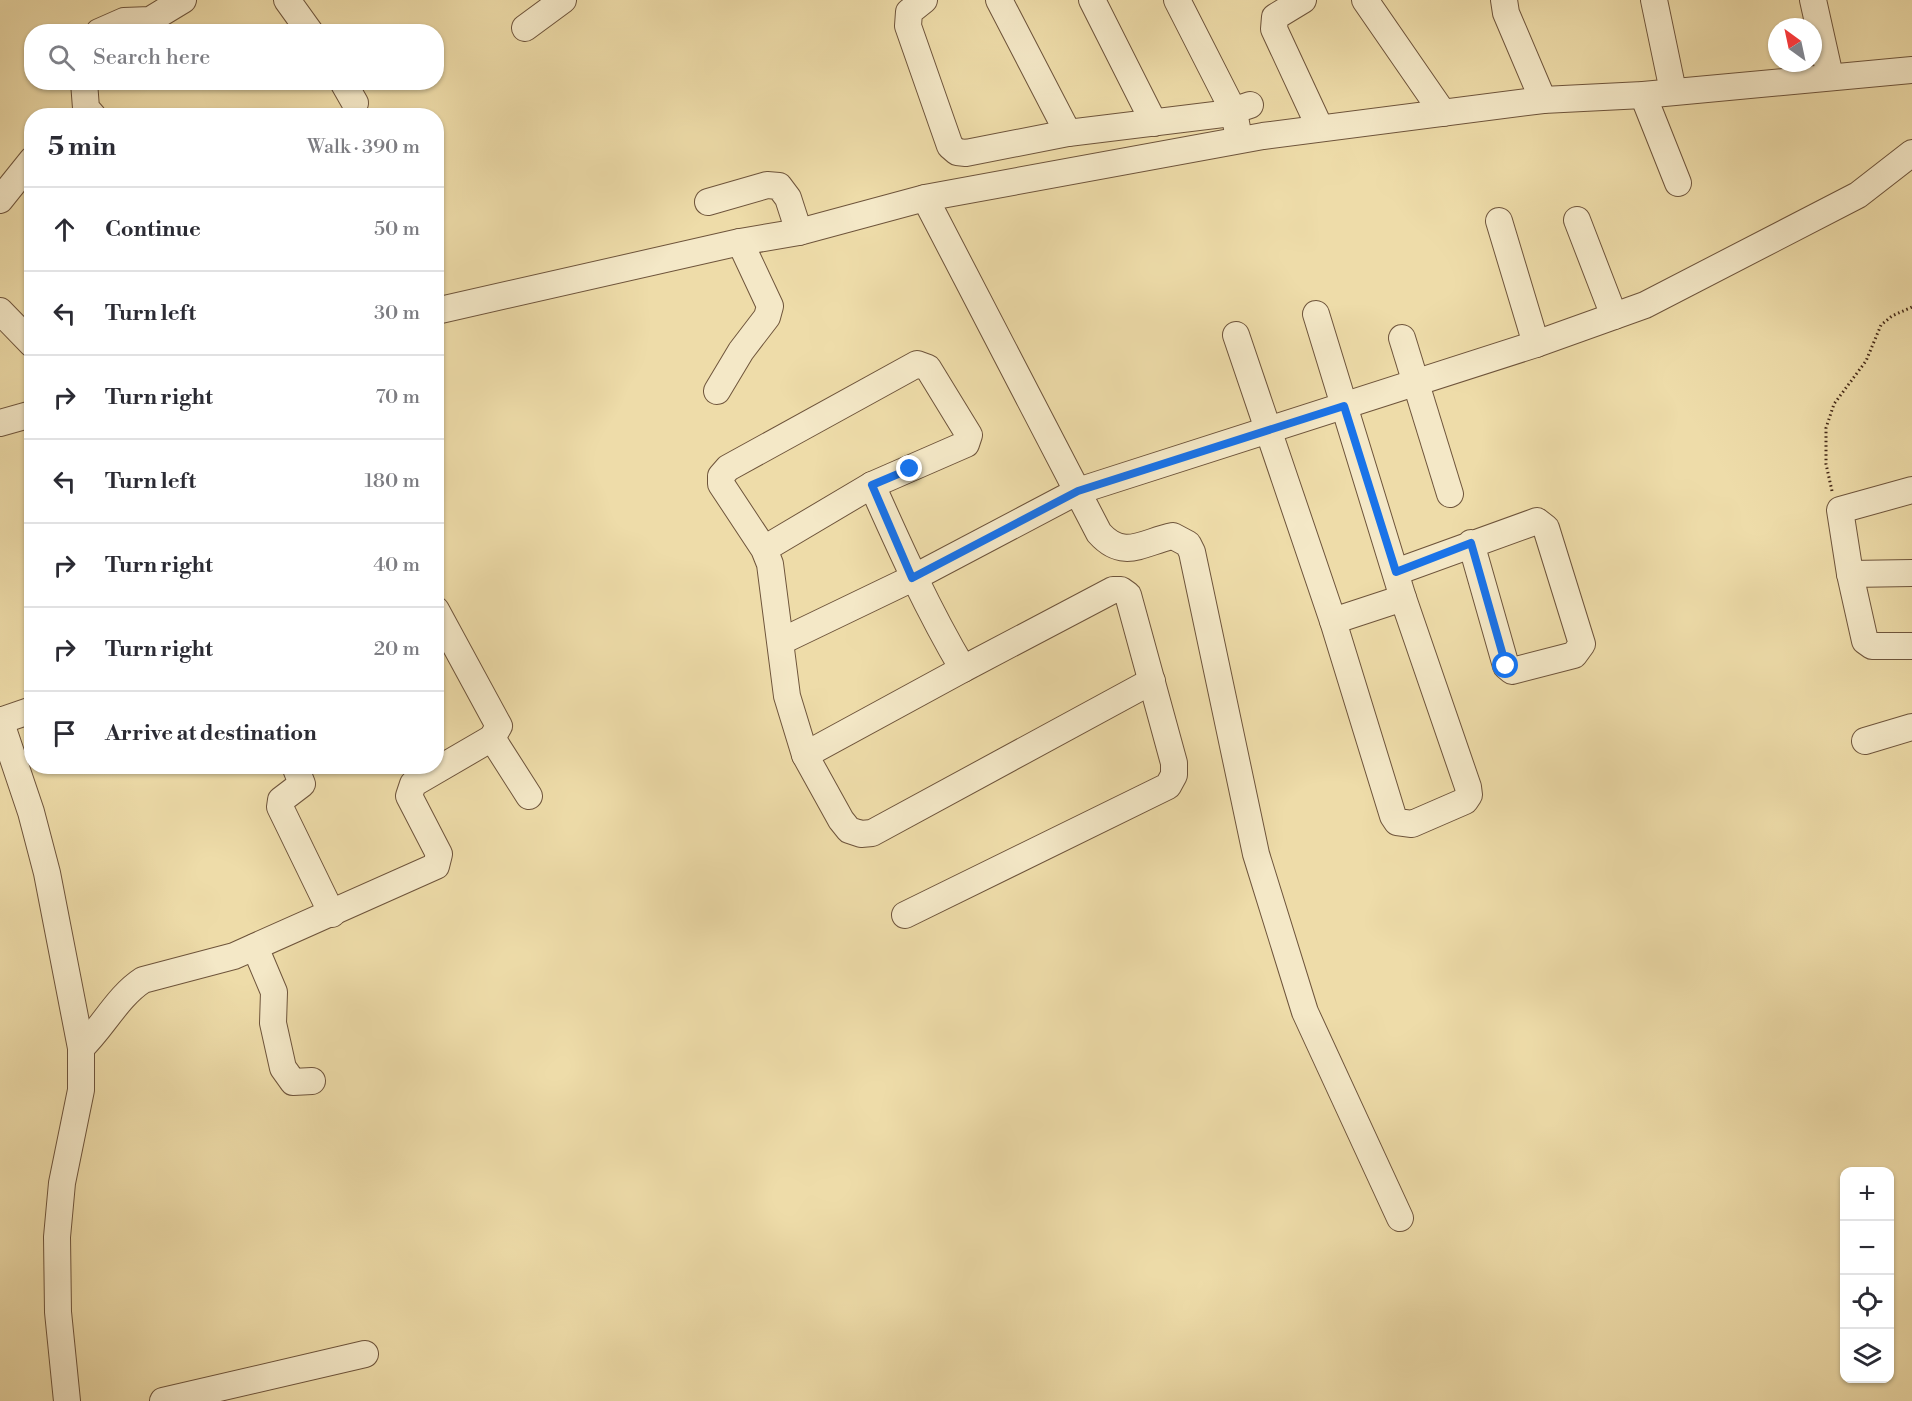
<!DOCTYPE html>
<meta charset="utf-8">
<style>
body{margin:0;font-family:"Libre Bodoni",serif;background:#f2f2f3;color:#2b2b33}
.controls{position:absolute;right:18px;bottom:18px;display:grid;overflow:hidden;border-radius:12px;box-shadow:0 2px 4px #0004}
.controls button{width:54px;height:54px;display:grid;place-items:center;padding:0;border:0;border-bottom:2px solid #e1e1e2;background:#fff;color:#2b2b33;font:30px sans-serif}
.compass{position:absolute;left:1768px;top:18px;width:54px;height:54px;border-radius:50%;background:#fff;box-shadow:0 2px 4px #0004;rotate:327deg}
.stop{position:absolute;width:18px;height:18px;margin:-14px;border:4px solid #1a73e8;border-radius:50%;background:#fff}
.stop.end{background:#1a73e8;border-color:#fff;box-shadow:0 2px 6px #0008}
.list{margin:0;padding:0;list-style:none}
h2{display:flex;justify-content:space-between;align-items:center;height:78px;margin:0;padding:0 24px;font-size:26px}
h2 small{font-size:20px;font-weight:400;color:#7c7c81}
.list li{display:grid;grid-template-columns:39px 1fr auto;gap:18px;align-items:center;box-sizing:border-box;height:84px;padding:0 24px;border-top:2px solid #e1e1e2}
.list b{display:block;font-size:22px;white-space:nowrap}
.list em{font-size:20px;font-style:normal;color:#7c7c81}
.icon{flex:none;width:33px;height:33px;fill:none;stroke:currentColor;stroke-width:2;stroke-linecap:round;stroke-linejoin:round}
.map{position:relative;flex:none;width:1912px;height:1401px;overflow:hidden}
.search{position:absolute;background:#fff;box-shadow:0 2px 4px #0004;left:24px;top:24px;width:420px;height:66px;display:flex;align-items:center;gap:15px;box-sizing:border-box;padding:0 21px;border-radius:24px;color:#7c7c81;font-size:22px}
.panel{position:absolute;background:#fff;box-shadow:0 2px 4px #0004;left:24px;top:108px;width:420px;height:666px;border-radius:24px}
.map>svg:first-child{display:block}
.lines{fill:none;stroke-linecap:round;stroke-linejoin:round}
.minor-casing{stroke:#6e543b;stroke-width:28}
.path{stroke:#432716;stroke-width:3;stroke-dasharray:1.5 3;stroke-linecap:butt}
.minor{stroke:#f4e8c7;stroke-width:26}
.route{stroke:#1a73e8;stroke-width:8}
</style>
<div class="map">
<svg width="1912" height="1401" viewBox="0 0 1912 1401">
<rect width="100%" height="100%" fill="#eedca9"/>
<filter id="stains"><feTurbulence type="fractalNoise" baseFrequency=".00333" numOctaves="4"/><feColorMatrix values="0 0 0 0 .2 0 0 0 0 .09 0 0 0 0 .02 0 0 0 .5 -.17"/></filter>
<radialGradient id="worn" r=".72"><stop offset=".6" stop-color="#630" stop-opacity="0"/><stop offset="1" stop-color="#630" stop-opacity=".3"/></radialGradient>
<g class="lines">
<!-- minor casing -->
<g class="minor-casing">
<g id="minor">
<polyline points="287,0 310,32"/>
<polyline points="924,0 909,12 908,26 950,146 957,152 966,153 1068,133"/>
<polyline points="999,0 1068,133 1223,114 1250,105"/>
<polyline points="1092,0 1154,123"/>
<polyline points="1177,0 1234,112 1237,128"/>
<polyline points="1303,0 1275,17 1274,29 1320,128"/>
<polyline points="1365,0 1443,113"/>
<polyline points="1504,0 1506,13 1543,100"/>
<polyline points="1654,0 1673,91"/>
<polyline points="1813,0 1830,76"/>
<polyline points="525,28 563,0"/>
<polyline points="99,32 124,21 150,20 183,0"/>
<polyline points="84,82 86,108 93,116"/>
<polyline points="343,82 355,103"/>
<polyline points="1643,95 1678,183"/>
<path d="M925,198l174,335c25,28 44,9 74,3l15,8 4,8 64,302 49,158 95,206"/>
<polyline points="0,200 32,160"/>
<polyline points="708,202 767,185 779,186 788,198 799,232"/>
<polyline points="1577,220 1614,316"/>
<polyline points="1499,221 1536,344"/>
<polyline points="0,311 32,344"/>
<polyline points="436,311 740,242 799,232 925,198 1263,136 1543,100 1643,95 1912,70"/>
<polyline points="1236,335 1333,621 1393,816 1397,822 1412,824 1465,801 1469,795 1468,787 1403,598 1316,314"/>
<polyline points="1402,338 1450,494"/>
<polyline points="717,391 741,351 767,317 770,306 740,242"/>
<polyline points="0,423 32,414"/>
<path d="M872,485c28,63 56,125 91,184l150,-79h8l7,5 46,168v12l-6,11 -263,129"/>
<polyline points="1912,490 1840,510 1850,574 1865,641 1872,646 1912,646"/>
<polyline points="764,549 872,485 966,444 969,435 928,368 917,364 728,468 721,476 721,484 764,549 770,564 787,696 805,755 841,820 849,830 861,834 872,833 1152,681"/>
<polyline points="1396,572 1537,521 1546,528 1582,644 1574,655 1512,671 1506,666 1471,543"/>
<polyline points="1850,574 1912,573"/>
<polyline points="1333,621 1403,598"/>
<polyline points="782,641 913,578 1078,491 1536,344 1645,305 1858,195 1912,153"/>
<polyline points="0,720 31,812 47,873 81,1048 81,1090 62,1183 57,1237 58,1312 67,1401"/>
<polyline points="0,721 32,710"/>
<polyline points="492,738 529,796"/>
<polyline points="1865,741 1912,727"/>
<polyline points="805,755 963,669"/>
<polyline points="295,766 302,784 281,800 280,807 332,914"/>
<polyline points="255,947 274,992 273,1023 283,1068 293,1082 312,1081"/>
<path d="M81,1048c22,-21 37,-52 62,-68l91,-24 202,-90 3,-12 -30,-58 4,-12 79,-46 7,-12 -63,-116"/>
<polyline points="163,1401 365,1354"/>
</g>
</g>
<!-- path -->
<polyline class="path" points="1832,491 1826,464 1826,428 1834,404 1866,361 1881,325 1892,316 1912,307"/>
<!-- minor -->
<use href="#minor" class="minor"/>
</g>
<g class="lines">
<!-- route -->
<polyline class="route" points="910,469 872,485 912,578 1078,491 1344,406 1396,572 1471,543 1506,666"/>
</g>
<rect width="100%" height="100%" filter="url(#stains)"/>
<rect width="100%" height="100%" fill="url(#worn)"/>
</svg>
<div class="controls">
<button>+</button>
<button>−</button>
<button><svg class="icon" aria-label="locate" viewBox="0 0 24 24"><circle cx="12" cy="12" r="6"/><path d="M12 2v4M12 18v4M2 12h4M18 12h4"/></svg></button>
<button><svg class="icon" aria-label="layers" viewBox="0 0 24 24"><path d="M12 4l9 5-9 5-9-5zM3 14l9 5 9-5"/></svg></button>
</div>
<svg class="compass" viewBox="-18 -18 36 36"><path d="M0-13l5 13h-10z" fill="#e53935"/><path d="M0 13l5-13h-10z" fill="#7c7c81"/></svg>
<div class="stop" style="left:1506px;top:666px"></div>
<div class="stop end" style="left:910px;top:469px"></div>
<div class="search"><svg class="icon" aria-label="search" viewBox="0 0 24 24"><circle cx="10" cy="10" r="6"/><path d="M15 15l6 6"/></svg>Search here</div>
<section class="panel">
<h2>5 min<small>Walk · 390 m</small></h2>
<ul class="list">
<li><svg class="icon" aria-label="ahead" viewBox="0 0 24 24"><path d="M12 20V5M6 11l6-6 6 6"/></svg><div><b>Continue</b></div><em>50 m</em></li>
<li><svg class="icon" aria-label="left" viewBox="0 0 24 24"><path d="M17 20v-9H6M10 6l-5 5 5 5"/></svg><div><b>Turn left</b></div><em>30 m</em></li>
<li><svg class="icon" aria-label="right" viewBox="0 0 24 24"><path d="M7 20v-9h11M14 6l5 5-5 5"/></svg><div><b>Turn right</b></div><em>70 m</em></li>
<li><svg class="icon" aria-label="left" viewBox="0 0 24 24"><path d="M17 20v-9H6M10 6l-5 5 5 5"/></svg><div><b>Turn left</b></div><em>180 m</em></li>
<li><svg class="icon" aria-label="right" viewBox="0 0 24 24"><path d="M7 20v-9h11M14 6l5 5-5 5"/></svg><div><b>Turn right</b></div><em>40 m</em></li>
<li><svg class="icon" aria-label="right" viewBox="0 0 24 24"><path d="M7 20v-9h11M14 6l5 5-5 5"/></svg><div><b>Turn right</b></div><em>20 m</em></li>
<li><svg class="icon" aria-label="arrive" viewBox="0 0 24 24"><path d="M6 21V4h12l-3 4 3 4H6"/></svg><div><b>Arrive at destination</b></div></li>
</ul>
</section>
</div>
